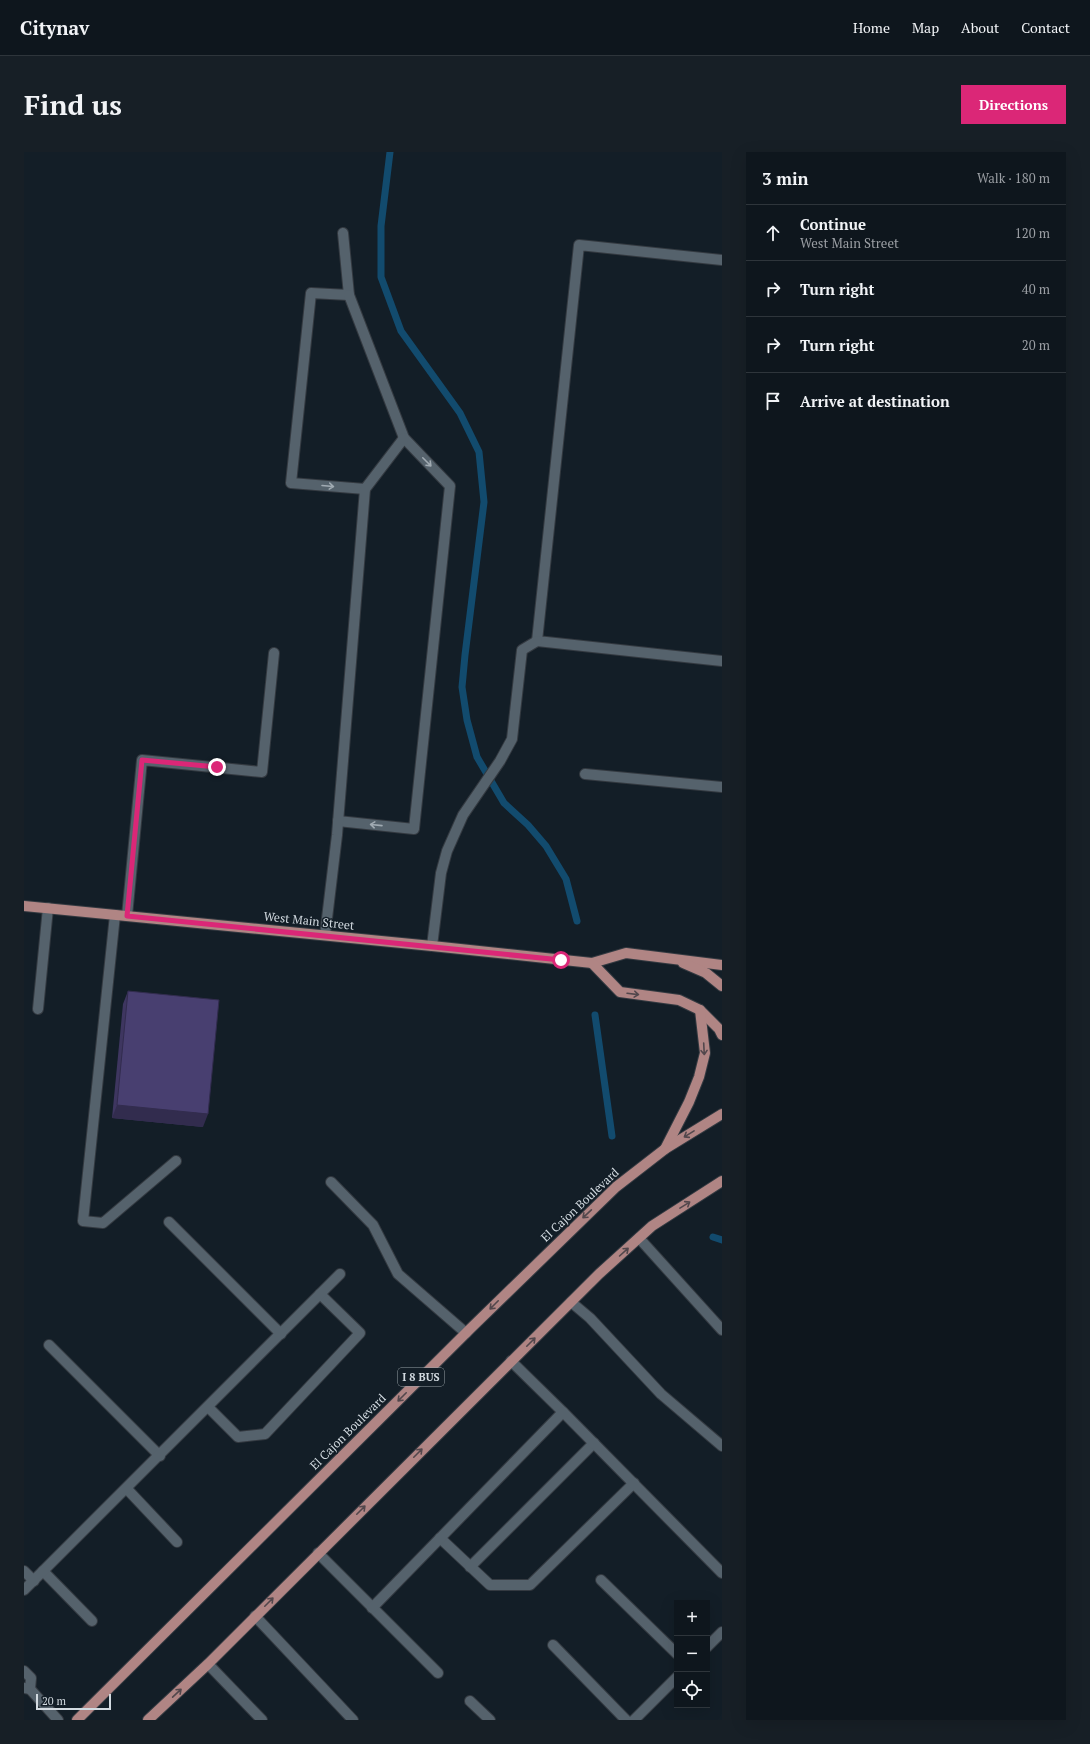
<!DOCTYPE html>
<meta charset="utf-8">
<style>
body{margin:0;font-family:"PT Serif",serif;background:#171f26;color:#f1f3f6}
.controls{position:absolute;right:12px;bottom:12px;display:grid;overflow:hidden;border-radius:0px;box-shadow:0 4px 16px #0002}
.controls button{width:36px;height:36px;display:grid;place-items:center;padding:0;border:0;border-bottom:1px solid #2e353b;background:#0e161d;color:#f1f3f6;font:20px sans-serif}
.scale{position:absolute;left:12px;bottom:10px;width:75px;box-sizing:border-box;padding-left:4px;border:2px solid #d2dae0;border-top:0;font-size:11px;line-height:14px;white-space:nowrap;color:#d2dae0;-webkit-text-stroke:3px #131e27;paint-order:stroke}
.stop{position:absolute;width:12px;height:12px;margin:-9px;border:3px solid #db2777;border-radius:50%;background:#fff}
.stop.end{background:#db2777;border-color:#fff;box-shadow:0 1px 4px #0008}
.list{margin:0;padding:0;list-style:none}
h2{display:flex;justify-content:space-between;align-items:center;height:52px;margin:0;padding:0 16px;font-size:17px}
h2 small{font-size:13px;font-weight:400;color:#9b9fa4}
.list li{display:grid;grid-template-columns:26px 1fr auto;gap:12px;align-items:center;box-sizing:border-box;height:56px;padding:0 16px;border-top:1px solid #2e353b}
.list b{display:block;font-size:15px;white-space:nowrap}
.list p{margin:0;font-size:13px;white-space:nowrap;color:#9b9fa4}
.list em{font-size:13px;font-style:normal;color:#9b9fa4}
.icon{flex:none;width:22px;height:22px;fill:none;stroke:currentColor;stroke-width:2;stroke-linecap:round;stroke-linejoin:round}
.map{position:relative;flex:none;width:698px;height:1568px;overflow:hidden;border-radius:0px}
header{display:flex;align-items:center;gap:24px;box-sizing:border-box;height:56px;padding:0 20px;background:#0e161d;border-bottom:1px solid #2e353b}
header strong{font-size:19px}
nav{display:flex;gap:22px;margin-inline-start:auto;font-size:14px}
.intro{display:flex;align-items:center;justify-content:space-between;box-sizing:border-box;height:96px;padding:0 24px}
h1{margin:0;font-size:28px}
.button{padding:10px 18px;border-radius:0px;background:#db2777;color:#fff;font-size:14px;font-weight:700}
main{display:flex;gap:24px;padding:0 24px}
aside{flex:1;background:#0e161d;border-radius:0px;box-shadow:0 4px 16px #0002}
.map>svg:first-child{display:block}
.lines{fill:none;stroke-linecap:round;stroke-linejoin:round}
.stream{stroke:#124b6e;stroke-width:7}
.service-casing{stroke:#343a41;stroke-width:12}
.primary-casing{stroke:#343a41;stroke-width:12}
.service{stroke:#55626c;stroke-width:10}
.primary{stroke:#b08584;stroke-width:10}
.wall{fill:#3e3660}
.shaded-wall{fill:#322c4e}
.building{fill:#483f70;stroke:#322c4e}
.oneway{stroke:#a0aab2}
.oneway2{stroke:#52474c}
.route{stroke:#db2777;stroke-width:5}
.labels{text-anchor:middle;stroke-width:3;stroke-linejoin:round;paint-order:stroke}
.shield{fill:#131e27;stroke:#99a2a8;stroke-width:1}
.shield-label{font-size:11px;font-weight:bold;fill:#d2dae0}
.street-label{font-size:12px;fill:#d2dae0;stroke:#131e27}
</style>
<header>
<strong>Citynav</strong>
<nav><a>Home</a><a>Map</a><a>About</a><a>Contact</a></nav>
</header>
<div class="intro"><h1>Find us</h1><a class="button">Directions</a></div>
<main>
<div class="map">
<svg width="698" height="1568" viewBox="0 0 698 1568">
<rect width="100%" height="100%" fill="#131e27"/>
<g class="lines">
<!-- stream -->
<g class="stream">
<polyline points="366,0 357,74 357,125 377,179 436,261 455,300 460,350 441,503 438,535 443,568 453,605 480,651 504,673 522,694 542,727 553,769"/>
<polyline points="571,863 588,984"/>
<polyline points="689,1085 698,1088"/>
</g>
<!-- service casing -->
<g class="service-casing">
<g id="service">
<polyline points="319,81 325,143 287,141 267,331 341,337"/>
<polyline points="698,108 555,93 513,489 698,509"/>
<polyline points="561,622 698,635"/>
<polyline points="314,669 390,677 426,334 380,286 325,143"/>
<polyline points="91,763 59,1069 79,1071 152,1009"/>
<polyline points="103,764 118,608 238,620 250,501"/>
<polyline points="301,783 313,683 341,337 380,286"/>
<polyline points="408,794 417,721 423,699 439,663 476,609 488,587 498,498 513,489"/>
<polyline points="14,857 24,756"/>
<polyline points="307,1030 349,1073 374,1122 442,1181"/>
<polyline points="145,1070 257,1182"/>
<polyline points="615,1086 698,1178"/>
<polyline points="547,1150 566,1166 637,1242 698,1294"/>
<polyline points="25,1193 136,1304"/>
<polyline points="487,1209 539,1260"/>
<polyline points="184,1255 214,1285 241,1282 336,1181 296,1142"/>
<polyline points="103,1337 153,1390"/>
<polyline points="416,1386 466,1433 506,1433 610,1331"/>
<polyline points="294,1401 414,1521"/>
<polyline points="446,1415 570,1291"/>
<polyline points="0,1419 10,1429"/>
<polyline points="19,1419 68,1469"/>
<polyline points="577,1428 653,1502"/>
<polyline points="0,1438 316,1122"/>
<polyline points="348,1456 539,1260 698,1421"/>
<polyline points="231,1464 329,1568"/>
<polyline points="529,1493 602,1568"/>
<polyline points="683,1495 698,1480"/>
<polyline points="184,1512 238,1568"/>
<polyline points="0,1519 7,1526 6,1537"/>
<polyline points="0,1536 6,1537 34,1568"/>
<polyline points="446,1549 466,1568"/>
<polyline points="610,1568 653,1525"/>
</g>
</g>
<!-- primary casing -->
<g class="primary-casing">
<g id="primary">
<polyline points="0,754 408,794 568,811 602,801 698,813"/>
<polyline points="568,811 596,840 655,848 676,858 695,877 698,883"/>
<polyline points="659,811 682,821 698,834"/>
<polyline points="641,997 665,950 675,925 681,901 676,858"/>
<polyline points="53,1568 446,1177 592,1035 641,997 698,962"/>
<polyline points="124,1568 184,1512 575,1122 628,1074 698,1029"/>
</g>
</g>
<!-- service -->
<use href="#service" class="service"/>
<!-- primary -->
<use href="#primary" class="primary"/>
</g>
<!-- wall -->
<polygon class="wall" points="104,839 179,975 88,966 99,852"/>
<!-- shaded-wall -->
<polygon class="shaded-wall" points="93,953 184,962 179,975 88,966"/>
<!-- building -->
<polygon class="building" points="104,839 195,848 184,962 93,953"/>
<!-- one-way arrows -->
<defs><path id="oneway-shaft" d="M-6 0H5M1.5-3L5.5 0L1.5 3" fill="none" stroke-width="1.6" stroke-linecap="round" stroke-linejoin="round"/></defs>
<g class="oneway">
<use href="#oneway-shaft" transform="translate(403 310) rotate(45)"/>
<use href="#oneway-shaft" transform="translate(304 334) rotate(5)"/>
<use href="#oneway-shaft" transform="translate(352 673) rotate(-174)"/>
</g>
<g class="oneway2">
<use href="#oneway-shaft" transform="translate(609 842) rotate(7)"/>
<use href="#oneway-shaft" transform="translate(680 897) rotate(87)"/>
<use href="#oneway-shaft" transform="translate(665 982) rotate(148)"/>
<use href="#oneway-shaft" transform="translate(661 1053) rotate(-32)"/>
<use href="#oneway-shaft" transform="translate(563 1062) rotate(137)"/>
<use href="#oneway-shaft" transform="translate(600 1100) rotate(-42)"/>
<use href="#oneway-shaft" transform="translate(470 1153) rotate(135)"/>
<use href="#oneway-shaft" transform="translate(507 1190) rotate(-45)"/>
<use href="#oneway-shaft" transform="translate(378 1245) rotate(135)"/>
<use href="#oneway-shaft" transform="translate(394 1301) rotate(-45)"/>
<use href="#oneway-shaft" transform="translate(337 1358) rotate(-45)"/>
<use href="#oneway-shaft" transform="translate(245 1450) rotate(-45)"/>
<use href="#oneway-shaft" transform="translate(153 1541) rotate(-43)"/>
</g>
<g class="lines">
<!-- route -->
<polyline class="route" points="193,615 118,608 103,764 537,808"/>
</g>
<g class="labels">
<!-- shield labels -->
<rect class="shield" x="374" y="1216" width="46" height="18" rx="3"/>
<g class="shield-label">
<text x="397" y="1229">I 8 BUS</text>
</g>
<!-- street labels -->
<g class="street-label">
<text transform="translate(285 769) rotate(6)" y="4">West Main Street</text>
<text transform="translate(556 1053) rotate(-43)" y="4">El Cajon Boulevard</text>
<text transform="translate(324 1280) rotate(-45)" y="4">El Cajon Boulevard</text>
</g>
</g>
</svg>
<div class="controls">
<button>+</button>
<button>−</button>
<button><svg class="icon" aria-label="locate" viewBox="0 0 24 24"><circle cx="12" cy="12" r="6"/><path d="M12 2v4M12 18v4M2 12h4M18 12h4"/></svg></button>
</div>
<div class="scale">20 m</div>
<div class="stop" style="left:537px;top:808px"></div>
<div class="stop end" style="left:193px;top:615px"></div>
</div>
<aside>
<h2>3 min<small>Walk · 180 m</small></h2>
<ul class="list">
<li><svg class="icon" aria-label="ahead" viewBox="0 0 24 24"><path d="M12 20V5M6 11l6-6 6 6"/></svg><div><b>Continue</b><p>West Main Street</p></div><em>120 m</em></li>
<li><svg class="icon" aria-label="right" viewBox="0 0 24 24"><path d="M7 20v-9h11M14 6l5 5-5 5"/></svg><div><b>Turn right</b></div><em>40 m</em></li>
<li><svg class="icon" aria-label="right" viewBox="0 0 24 24"><path d="M7 20v-9h11M14 6l5 5-5 5"/></svg><div><b>Turn right</b></div><em>20 m</em></li>
<li><svg class="icon" aria-label="arrive" viewBox="0 0 24 24"><path d="M6 21V4h12l-3 4 3 4H6"/></svg><div><b>Arrive at destination</b></div></li>
</ul>
</aside>
</main>
